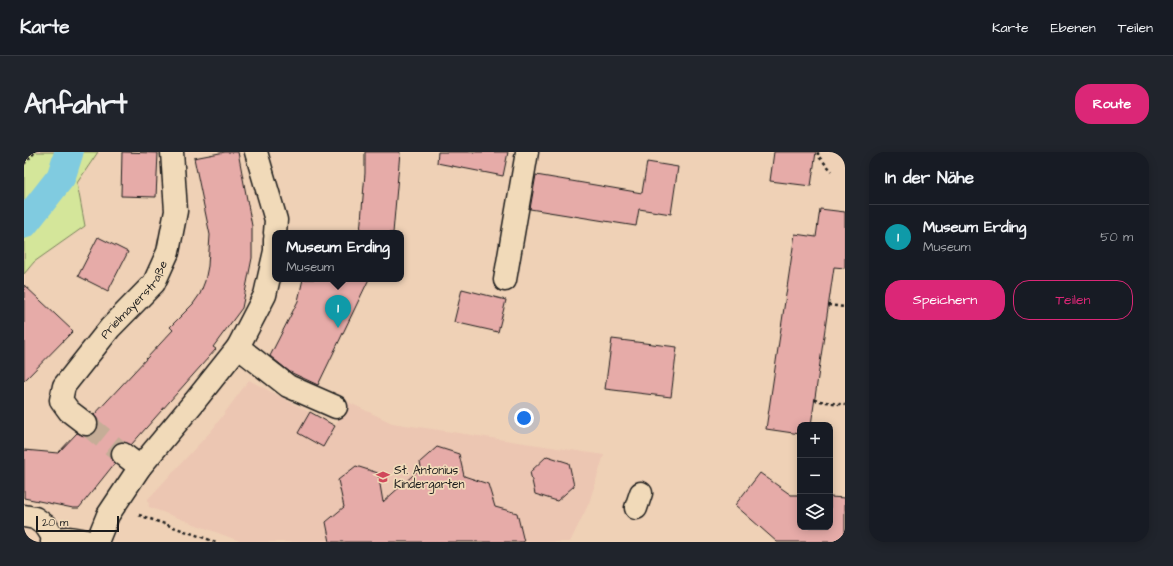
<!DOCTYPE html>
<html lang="de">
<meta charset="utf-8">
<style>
body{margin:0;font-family:"Architects Daughter",sans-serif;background:#20242c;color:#f1f3f6}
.controls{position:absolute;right:12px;bottom:12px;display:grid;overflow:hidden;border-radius:8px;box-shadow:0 2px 10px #0003}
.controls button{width:36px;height:36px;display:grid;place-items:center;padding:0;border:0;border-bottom:1px solid #363941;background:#171b24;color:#f1f3f6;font:20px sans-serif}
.scale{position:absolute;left:12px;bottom:10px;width:83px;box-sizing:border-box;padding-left:4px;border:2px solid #1c1c1c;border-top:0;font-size:11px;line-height:14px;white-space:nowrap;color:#1c1c1c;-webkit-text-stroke:3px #f1dab9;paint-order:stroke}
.you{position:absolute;left:500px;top:266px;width:14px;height:14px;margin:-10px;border:3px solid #fff;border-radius:50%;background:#1a73e8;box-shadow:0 0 0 6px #1a73e833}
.badge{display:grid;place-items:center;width:26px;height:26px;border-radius:50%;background:#db2777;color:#fff;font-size:13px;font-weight:700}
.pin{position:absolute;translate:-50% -33px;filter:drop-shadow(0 1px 2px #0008)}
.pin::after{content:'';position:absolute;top:21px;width:14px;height:12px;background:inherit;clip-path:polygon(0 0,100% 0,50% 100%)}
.popup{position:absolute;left:248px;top:78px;width:132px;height:52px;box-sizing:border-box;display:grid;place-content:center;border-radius:8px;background:#171b24;filter:drop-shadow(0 1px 3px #0005);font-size:13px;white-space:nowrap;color:#9ea1a6}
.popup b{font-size:15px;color:#f1f3f6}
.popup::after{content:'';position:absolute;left:50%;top:100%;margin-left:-8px;border:8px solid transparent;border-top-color:#171b24}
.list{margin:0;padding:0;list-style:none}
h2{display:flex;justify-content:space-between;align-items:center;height:52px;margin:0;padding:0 16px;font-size:17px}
h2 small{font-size:13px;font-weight:400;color:#9ea1a6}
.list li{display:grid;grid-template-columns:26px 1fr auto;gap:12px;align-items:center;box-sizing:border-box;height:64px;padding:0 16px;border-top:1px solid #363941}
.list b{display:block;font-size:15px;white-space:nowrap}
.list p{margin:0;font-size:13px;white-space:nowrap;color:#9ea1a6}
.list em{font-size:13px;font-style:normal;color:#9ea1a6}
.actions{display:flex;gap:8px;padding:12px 16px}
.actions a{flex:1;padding:9px 0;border:1px solid #db2777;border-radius:16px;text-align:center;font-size:14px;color:#db2777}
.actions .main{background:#db2777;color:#fff}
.icon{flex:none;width:22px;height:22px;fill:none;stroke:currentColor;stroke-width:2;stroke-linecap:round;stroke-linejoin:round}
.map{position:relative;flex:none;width:821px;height:390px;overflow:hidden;border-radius:16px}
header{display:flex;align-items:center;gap:24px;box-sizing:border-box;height:56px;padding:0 20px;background:#171b24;border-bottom:1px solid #363941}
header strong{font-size:19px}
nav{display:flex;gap:22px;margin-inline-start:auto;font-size:14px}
.intro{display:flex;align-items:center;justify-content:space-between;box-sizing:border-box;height:96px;padding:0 24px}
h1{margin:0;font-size:28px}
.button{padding:10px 18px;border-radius:16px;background:#db2777;color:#fff;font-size:14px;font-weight:700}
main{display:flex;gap:24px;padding:0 24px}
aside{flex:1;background:#171b24;border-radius:16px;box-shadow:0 2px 10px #0003}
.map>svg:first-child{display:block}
.built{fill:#ecc6b2}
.green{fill:#d4e69a;stroke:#78815b}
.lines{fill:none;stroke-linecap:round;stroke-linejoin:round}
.canal{stroke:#80cbe0;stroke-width:29}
.building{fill:#e6aba8;stroke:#1c1c1c}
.minor-tunnel{stroke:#c5ad97;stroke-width:22;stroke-dasharray:22 11;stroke-linecap:butt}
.minor-casing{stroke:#1c1c1c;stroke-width:25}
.path{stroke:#1c1c1c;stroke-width:2.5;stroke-dasharray:3 3;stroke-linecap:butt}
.minor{stroke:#f1dab9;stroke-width:22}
.labels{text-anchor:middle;stroke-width:3.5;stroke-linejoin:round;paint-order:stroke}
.street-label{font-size:12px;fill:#1c1c1c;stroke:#f1dab9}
.poi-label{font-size:12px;fill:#1c1c1c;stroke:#f1dab9;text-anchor:start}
</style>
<header>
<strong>Karte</strong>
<nav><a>Karte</a><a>Ebenen</a><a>Teilen</a></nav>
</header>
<div class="intro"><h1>Anfahrt</h1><a class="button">Route</a></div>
<main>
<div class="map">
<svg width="821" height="390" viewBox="0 0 821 390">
<rect width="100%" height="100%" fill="#efd1b6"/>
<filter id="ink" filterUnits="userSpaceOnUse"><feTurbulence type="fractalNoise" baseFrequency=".025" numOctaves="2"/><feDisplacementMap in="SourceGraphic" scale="8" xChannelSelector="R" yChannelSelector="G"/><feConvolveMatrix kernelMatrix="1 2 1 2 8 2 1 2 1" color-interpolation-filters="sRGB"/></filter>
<g filter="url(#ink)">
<!-- built -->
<polygon class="built" points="225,228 311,274 324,250 368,271 580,303 565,351 546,390 218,390 125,355 124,347 188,278"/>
<!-- green -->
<polygon class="green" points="0,0 74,0 53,31 61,74 10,110 0,122"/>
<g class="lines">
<!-- canal -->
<polyline class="canal" points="0,72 37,25 45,0"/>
</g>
<!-- building -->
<g class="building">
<polygon points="98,0 134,1 132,45 97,44"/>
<polygon points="201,0 214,0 228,74 228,106 218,156 189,195 192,197 107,293 100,290 94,291 89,294 87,301 87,306 91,311 55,356 49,356 0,346 0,298 34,301 53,281 61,284 67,283 72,280 74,273 74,268 70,263 149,178 146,175 169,152 176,142 181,129 184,114 186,83 170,6"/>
<polygon points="341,0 376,0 369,81 336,81 341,21"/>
<polygon points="414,0 484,0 479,24 413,11"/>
<polygon points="750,0 792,0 787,34 746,29"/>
<polygon points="623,10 654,15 647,62 615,57 612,74 506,57 512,23 618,41"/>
<polygon points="796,57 821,60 821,116 810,115 787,273 776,273 776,282 742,277 771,82 792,85"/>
<polygon points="74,85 104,100 84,139 54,124"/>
<polygon points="279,127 345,127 294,233 266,220 246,204 274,149"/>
<polygon points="0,133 49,179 0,229"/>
<polygon points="438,137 482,148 474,180 430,170"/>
<polygon points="588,187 653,195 647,245 581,237"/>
<polygon points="286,260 311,274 299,295 274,281"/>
<polygon points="413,295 435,302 440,324 464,332 471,355 493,361 500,390 306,390 302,370 320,355 314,328 332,314 354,321 359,350 397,316 396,310"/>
<polygon points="523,304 545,311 550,334 533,349 511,342 506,320"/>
<polygon points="736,321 767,343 776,343 776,375 806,375 806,345 821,346 821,390 753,390 711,353"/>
</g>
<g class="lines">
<!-- minor-tunnel -->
<polyline class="minor-tunnel" points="62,272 99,302"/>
<!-- minor casing -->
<g class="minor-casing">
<g id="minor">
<polyline points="232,0 252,68 251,81"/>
<polyline points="481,128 503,0"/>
<polyline points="214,195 264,234 312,255"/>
<path id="s1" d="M62,272l-17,-13 -8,-11 3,-14 46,-58 44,-45 14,-31 8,-41 -4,-59"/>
<polyline points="99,302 116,315"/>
<polyline points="612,356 617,341"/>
<polyline points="0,364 11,366 22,374 31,388"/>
<path d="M28,390c12,-7 26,-3 38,0"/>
<polyline points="73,390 84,363 116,315 171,249 214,195 241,143 251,99 251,88"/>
</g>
</g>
<!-- path -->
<g class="path">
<polyline points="794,0 794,4 808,19"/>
<polyline points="0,12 11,0"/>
<polyline points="804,153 821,155"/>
<polyline points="790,248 821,253"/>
<polyline points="115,363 192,390"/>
</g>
<!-- minor -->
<use href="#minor" class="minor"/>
</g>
</g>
<!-- icons -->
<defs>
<g id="school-bare" transform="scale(1.08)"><path d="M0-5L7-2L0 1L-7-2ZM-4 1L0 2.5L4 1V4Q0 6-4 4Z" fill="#d1495b" stroke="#f1dab9" stroke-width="2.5" paint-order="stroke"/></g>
</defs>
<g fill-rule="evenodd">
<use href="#school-bare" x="359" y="325"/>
</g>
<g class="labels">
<!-- street labels -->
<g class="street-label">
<text dy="4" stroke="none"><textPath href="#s1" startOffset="161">Prielmayerstraße</textPath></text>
</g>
<!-- poi labels -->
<g class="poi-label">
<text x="370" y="322">St. Antonius<tspan x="370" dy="14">Kindergarten</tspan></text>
</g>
</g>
</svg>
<div class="controls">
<button>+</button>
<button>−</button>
<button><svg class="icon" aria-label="layers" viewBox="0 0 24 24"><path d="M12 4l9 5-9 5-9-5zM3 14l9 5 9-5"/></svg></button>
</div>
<div class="scale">20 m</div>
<div class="you"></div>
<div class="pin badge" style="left:314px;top:176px;background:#0f9aa8">1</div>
<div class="popup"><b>Museum Erding</b>Museum</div>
</div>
<aside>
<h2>In der Nähe<small></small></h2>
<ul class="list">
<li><span class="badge" style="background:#0f9aa8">1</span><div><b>Museum Erding</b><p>Museum</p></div><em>50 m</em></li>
</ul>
<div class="actions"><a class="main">Speichern</a><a>Teilen</a></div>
</aside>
</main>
